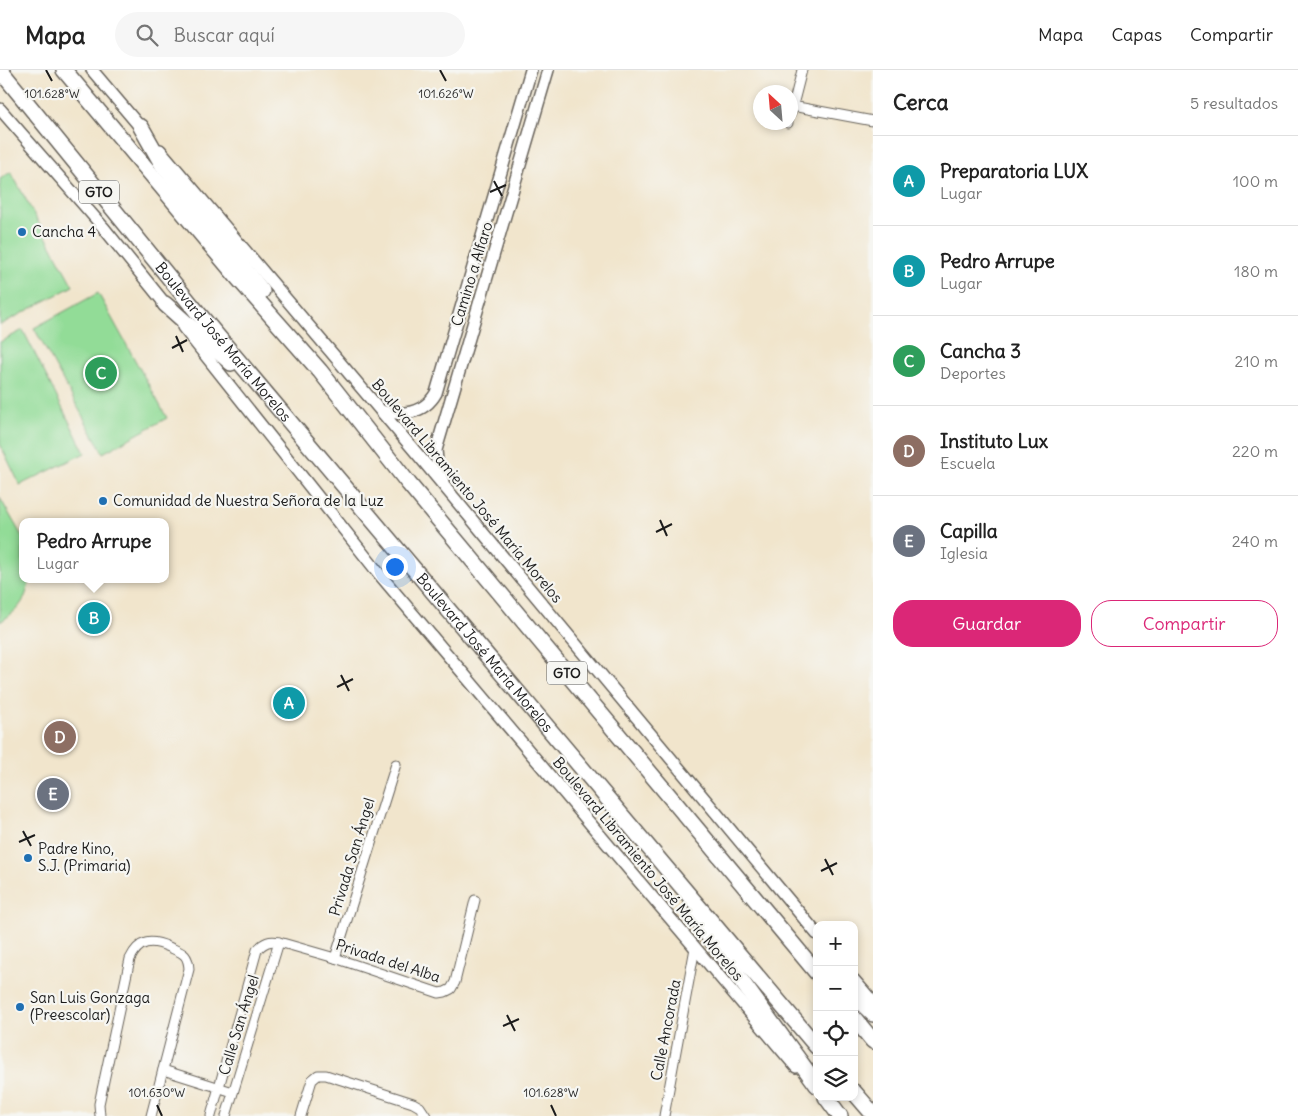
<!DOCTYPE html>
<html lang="es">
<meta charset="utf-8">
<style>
body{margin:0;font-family:Delius,sans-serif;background:#f6f6f6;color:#222}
.controls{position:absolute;right:15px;bottom:15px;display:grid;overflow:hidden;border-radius:10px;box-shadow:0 2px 8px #0003}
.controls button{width:45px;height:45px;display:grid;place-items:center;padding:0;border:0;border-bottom:1px solid #e0e0e0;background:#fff;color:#222;font:25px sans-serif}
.compass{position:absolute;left:753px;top:15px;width:45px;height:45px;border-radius:50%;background:#fff;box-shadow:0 2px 8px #0003;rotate:334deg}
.you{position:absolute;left:394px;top:496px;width:18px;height:18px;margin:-12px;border:4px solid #fff;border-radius:50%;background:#1a73e8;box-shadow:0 0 0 8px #1a73e833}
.badge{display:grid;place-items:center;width:32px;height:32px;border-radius:50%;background:#db2777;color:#fff;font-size:16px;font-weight:700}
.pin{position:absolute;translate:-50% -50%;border:2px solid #fff;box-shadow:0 1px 5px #0006}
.popup{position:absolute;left:19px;top:448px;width:150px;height:65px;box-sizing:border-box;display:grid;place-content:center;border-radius:10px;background:#fff;filter:drop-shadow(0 1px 4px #0005);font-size:16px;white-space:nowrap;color:#767676}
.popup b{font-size:19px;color:#222}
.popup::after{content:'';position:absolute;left:50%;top:100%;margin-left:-10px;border:10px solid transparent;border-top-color:#fff}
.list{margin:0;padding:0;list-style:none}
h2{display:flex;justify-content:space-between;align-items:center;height:65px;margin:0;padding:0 20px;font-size:21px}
h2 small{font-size:16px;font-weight:400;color:#767676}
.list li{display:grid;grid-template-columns:32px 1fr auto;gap:15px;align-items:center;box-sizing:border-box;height:90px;padding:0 20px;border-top:1px solid #e0e0e0}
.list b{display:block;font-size:19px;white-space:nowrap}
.list p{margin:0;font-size:16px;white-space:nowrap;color:#767676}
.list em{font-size:16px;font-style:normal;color:#767676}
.actions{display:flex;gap:10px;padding:15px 20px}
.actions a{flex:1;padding:11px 0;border:1px solid #db2777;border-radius:20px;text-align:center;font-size:18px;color:#db2777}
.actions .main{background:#db2777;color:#fff}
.icon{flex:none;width:28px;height:28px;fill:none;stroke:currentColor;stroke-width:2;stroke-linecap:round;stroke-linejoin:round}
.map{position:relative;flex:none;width:873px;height:1046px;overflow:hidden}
header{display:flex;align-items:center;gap:30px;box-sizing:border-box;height:70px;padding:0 25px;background:#fff;border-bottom:1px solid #e0e0e0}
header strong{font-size:24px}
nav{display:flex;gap:28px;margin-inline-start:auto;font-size:18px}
.search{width:350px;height:45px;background:#f6f6f6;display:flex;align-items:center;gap:12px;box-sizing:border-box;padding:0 18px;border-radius:28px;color:#767676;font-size:19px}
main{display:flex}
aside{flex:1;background:#fff}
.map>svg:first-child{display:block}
.green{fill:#92dc97;stroke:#577c5a}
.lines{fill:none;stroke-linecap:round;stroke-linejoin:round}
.minor-casing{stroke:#67625a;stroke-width:11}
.tertiary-casing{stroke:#67625a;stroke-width:14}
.primary-casing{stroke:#67625a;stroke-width:18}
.minor{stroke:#fff;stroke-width:9}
.tertiary{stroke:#fff;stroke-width:11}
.primary{stroke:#fff;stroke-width:15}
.ticks{fill:none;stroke:#1c1c1c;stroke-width:2}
.poi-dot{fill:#1f6fb2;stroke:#f6f6f2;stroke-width:2}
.labels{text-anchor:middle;stroke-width:4.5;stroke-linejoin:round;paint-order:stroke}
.shield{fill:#f6f6f2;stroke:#5d5d5c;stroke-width:1}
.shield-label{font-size:14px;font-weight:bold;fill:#1c1c1c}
.poi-label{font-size:15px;fill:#1c1c1c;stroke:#f6f6f2;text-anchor:start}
.street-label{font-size:15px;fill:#1c1c1c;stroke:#f6f6f2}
.ticks-label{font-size:12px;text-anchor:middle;fill:#1c1c1c;stroke:#f6f6f2;stroke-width:4.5;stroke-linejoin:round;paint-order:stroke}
</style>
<header>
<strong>Mapa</strong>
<div class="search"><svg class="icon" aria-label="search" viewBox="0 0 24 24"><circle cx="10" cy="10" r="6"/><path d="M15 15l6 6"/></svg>Buscar aquí</div>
<nav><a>Mapa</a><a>Capas</a><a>Compartir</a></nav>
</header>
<main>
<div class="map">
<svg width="873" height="1046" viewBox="0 0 873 1046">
<rect width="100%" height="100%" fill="#f6f6f2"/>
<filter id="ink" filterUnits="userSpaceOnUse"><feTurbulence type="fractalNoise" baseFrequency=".02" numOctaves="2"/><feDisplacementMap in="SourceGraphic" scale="10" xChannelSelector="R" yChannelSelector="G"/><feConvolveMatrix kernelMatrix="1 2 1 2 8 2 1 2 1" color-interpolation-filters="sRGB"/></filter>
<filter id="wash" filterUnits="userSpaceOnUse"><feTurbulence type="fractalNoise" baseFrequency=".0096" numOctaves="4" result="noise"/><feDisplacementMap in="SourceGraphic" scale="20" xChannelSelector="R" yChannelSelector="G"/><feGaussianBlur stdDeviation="1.12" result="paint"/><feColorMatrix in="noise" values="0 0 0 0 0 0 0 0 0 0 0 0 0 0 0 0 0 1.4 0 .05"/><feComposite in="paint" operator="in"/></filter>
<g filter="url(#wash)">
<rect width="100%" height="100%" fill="#f1e5cc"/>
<!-- green -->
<g class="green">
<polygon points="11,102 73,216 0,255 0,109"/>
<polygon points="98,223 167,348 103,383 34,258"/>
<polygon points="23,260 85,383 20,415 0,374 0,272"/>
<path d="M0,428l23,40v41h7c-5,23 -10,30 -30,43z"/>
</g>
</g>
<g filter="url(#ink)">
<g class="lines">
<!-- minor casing -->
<g class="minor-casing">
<g id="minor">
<polyline points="792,36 873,51"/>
<polyline points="791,43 802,0"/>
<polyline points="788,53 788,52"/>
<polyline points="335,888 396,694"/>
<polyline points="163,1000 233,1022"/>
<path d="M100,1046l-1,-12 31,-145c9,-19 21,-20 39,-12 13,6 19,6 20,22l-38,147"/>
<path d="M211,1046l46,-166c7,-8 13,-10 22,-8l56,16 104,35 6,-1 6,-3 4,-7 20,-82"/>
<polyline points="226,1046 279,872"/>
<polyline points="301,1046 312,1010 318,1005 326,1005 413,1033 420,1037 426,1046"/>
<polyline points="664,1046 695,878"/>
</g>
</g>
<!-- tertiary casing -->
<g class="tertiary-casing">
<g id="tertiary">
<polyline points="92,0 146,64"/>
<polyline points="0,39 103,157 170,240"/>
<polyline points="160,80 419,386 817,864"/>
<polyline points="183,257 380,505 796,997"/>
<path d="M381,341c21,5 43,3 55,-18l95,-323"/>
<polyline points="443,412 437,391 436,380 548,0"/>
<polyline points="854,910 873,932"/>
</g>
</g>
<!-- primary casing -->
<g class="primary-casing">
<g id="primary">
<path id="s1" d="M0,0l198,243 619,734"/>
<polyline points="64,0 238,208 320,301 409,414 817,903"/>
<polyline points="141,57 162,94 262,221"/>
<polyline points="165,234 231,293"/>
<polyline points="695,844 705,861 817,1015"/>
<polyline points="854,926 873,944"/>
<polyline points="854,948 873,971"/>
<polyline points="854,1022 873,1044"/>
<polyline points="826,1027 840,1046"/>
</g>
</g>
<!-- minor -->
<use href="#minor" class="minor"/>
<!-- tertiary -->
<use href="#tertiary" class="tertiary"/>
<!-- primary -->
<use href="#primary" class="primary"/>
</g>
</g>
<!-- ticks -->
<path class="ticks" d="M46,0l6,11M440,0l6,11M494,111l8,15M490,122l16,-7M176,266l7,16M172,278l15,-8M660,450l7,16M656,462l16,-8M341,605l8,16M337,617l16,-8M23,761l8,15M19,772l16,-7M825,789l8,16M821,801l16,-8M507,945l8,16M503,956l16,-7M157,1035l5,11M551,1035l5,11"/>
<!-- markers -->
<g class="poi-dot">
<circle cx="22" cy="162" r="5"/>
<circle cx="103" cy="431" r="5"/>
<circle cx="28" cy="788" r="5"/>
<circle cx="20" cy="937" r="5"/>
</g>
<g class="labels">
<!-- shield labels -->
<g class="shield">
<rect x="79" y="110.5" width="40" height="23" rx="4"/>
<rect x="547" y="591.5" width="40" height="23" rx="4"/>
</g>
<g class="shield-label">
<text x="99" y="127">GTO</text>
<text x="567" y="608">GTO</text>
</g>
<!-- poi labels -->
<g class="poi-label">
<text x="32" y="167">Cancha 4</text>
<text x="113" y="436">Comunidad de Nuestra Señora de la Luz</text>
<text x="38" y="784">Padre Kino,<tspan x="38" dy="17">S.J. (Primaria)</tspan></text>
<text x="30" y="933">San Luis Gonzaga<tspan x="30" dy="17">(Preescolar)</tspan></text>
</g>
<!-- street labels -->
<g class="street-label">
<text transform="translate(472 204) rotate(-73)" y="5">Camino a Alfaro</text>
<text dy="5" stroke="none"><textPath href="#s1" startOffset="352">Boulevard José María Morelos</textPath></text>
<text transform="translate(467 421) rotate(50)" y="5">Boulevard Libramiento José María Morelos</text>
<text dy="5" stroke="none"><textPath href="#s1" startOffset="758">Boulevard José María Morelos</textPath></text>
<text transform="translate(352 787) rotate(-73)" y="5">Privada San Ángel</text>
<text transform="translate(648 799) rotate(50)" y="5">Boulevard Libramiento José María Morelos</text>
<text transform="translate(388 891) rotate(18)" y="5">Privada del Alba</text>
<text transform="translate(239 955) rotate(-73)" y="5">Calle San Ángel</text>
<text transform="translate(666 960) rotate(-79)" y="5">Calle Ancorada</text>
</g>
</g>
<g class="ticks-label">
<text x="52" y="28">101.628°W</text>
<text x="446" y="28">101.626°W</text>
<text x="157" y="1027">101.630°W</text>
<text x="551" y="1027">101.628°W</text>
</g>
</svg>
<div class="controls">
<button>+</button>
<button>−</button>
<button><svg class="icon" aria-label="locate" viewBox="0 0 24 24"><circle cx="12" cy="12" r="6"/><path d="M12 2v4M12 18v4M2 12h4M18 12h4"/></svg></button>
<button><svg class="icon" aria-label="layers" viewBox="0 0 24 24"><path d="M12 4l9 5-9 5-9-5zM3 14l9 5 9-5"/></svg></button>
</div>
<svg class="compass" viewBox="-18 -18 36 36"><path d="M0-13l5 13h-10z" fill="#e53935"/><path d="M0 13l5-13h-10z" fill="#767676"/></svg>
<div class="you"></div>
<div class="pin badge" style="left:289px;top:633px;background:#0f9aa8">A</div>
<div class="pin badge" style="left:94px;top:548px;background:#0f9aa8">B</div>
<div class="popup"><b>Pedro Arrupe</b>Lugar</div>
<div class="pin badge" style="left:101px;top:303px;background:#2e9e5b">C</div>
<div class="pin badge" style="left:60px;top:667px;background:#8d6e63">D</div>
<div class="pin badge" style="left:53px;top:724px;background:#6b7280">E</div>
</div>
<aside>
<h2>Cerca<small>5 resultados</small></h2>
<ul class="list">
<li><span class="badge" style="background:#0f9aa8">A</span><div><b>Preparatoria LUX</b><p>Lugar</p></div><em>100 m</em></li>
<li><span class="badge" style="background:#0f9aa8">B</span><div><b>Pedro Arrupe</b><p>Lugar</p></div><em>180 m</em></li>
<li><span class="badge" style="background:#2e9e5b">C</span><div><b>Cancha 3</b><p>Deportes</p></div><em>210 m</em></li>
<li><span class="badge" style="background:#8d6e63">D</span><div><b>Instituto Lux</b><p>Escuela</p></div><em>220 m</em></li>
<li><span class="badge" style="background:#6b7280">E</span><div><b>Capilla</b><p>Iglesia</p></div><em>240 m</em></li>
</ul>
<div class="actions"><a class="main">Guardar</a><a>Compartir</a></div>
</aside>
</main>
